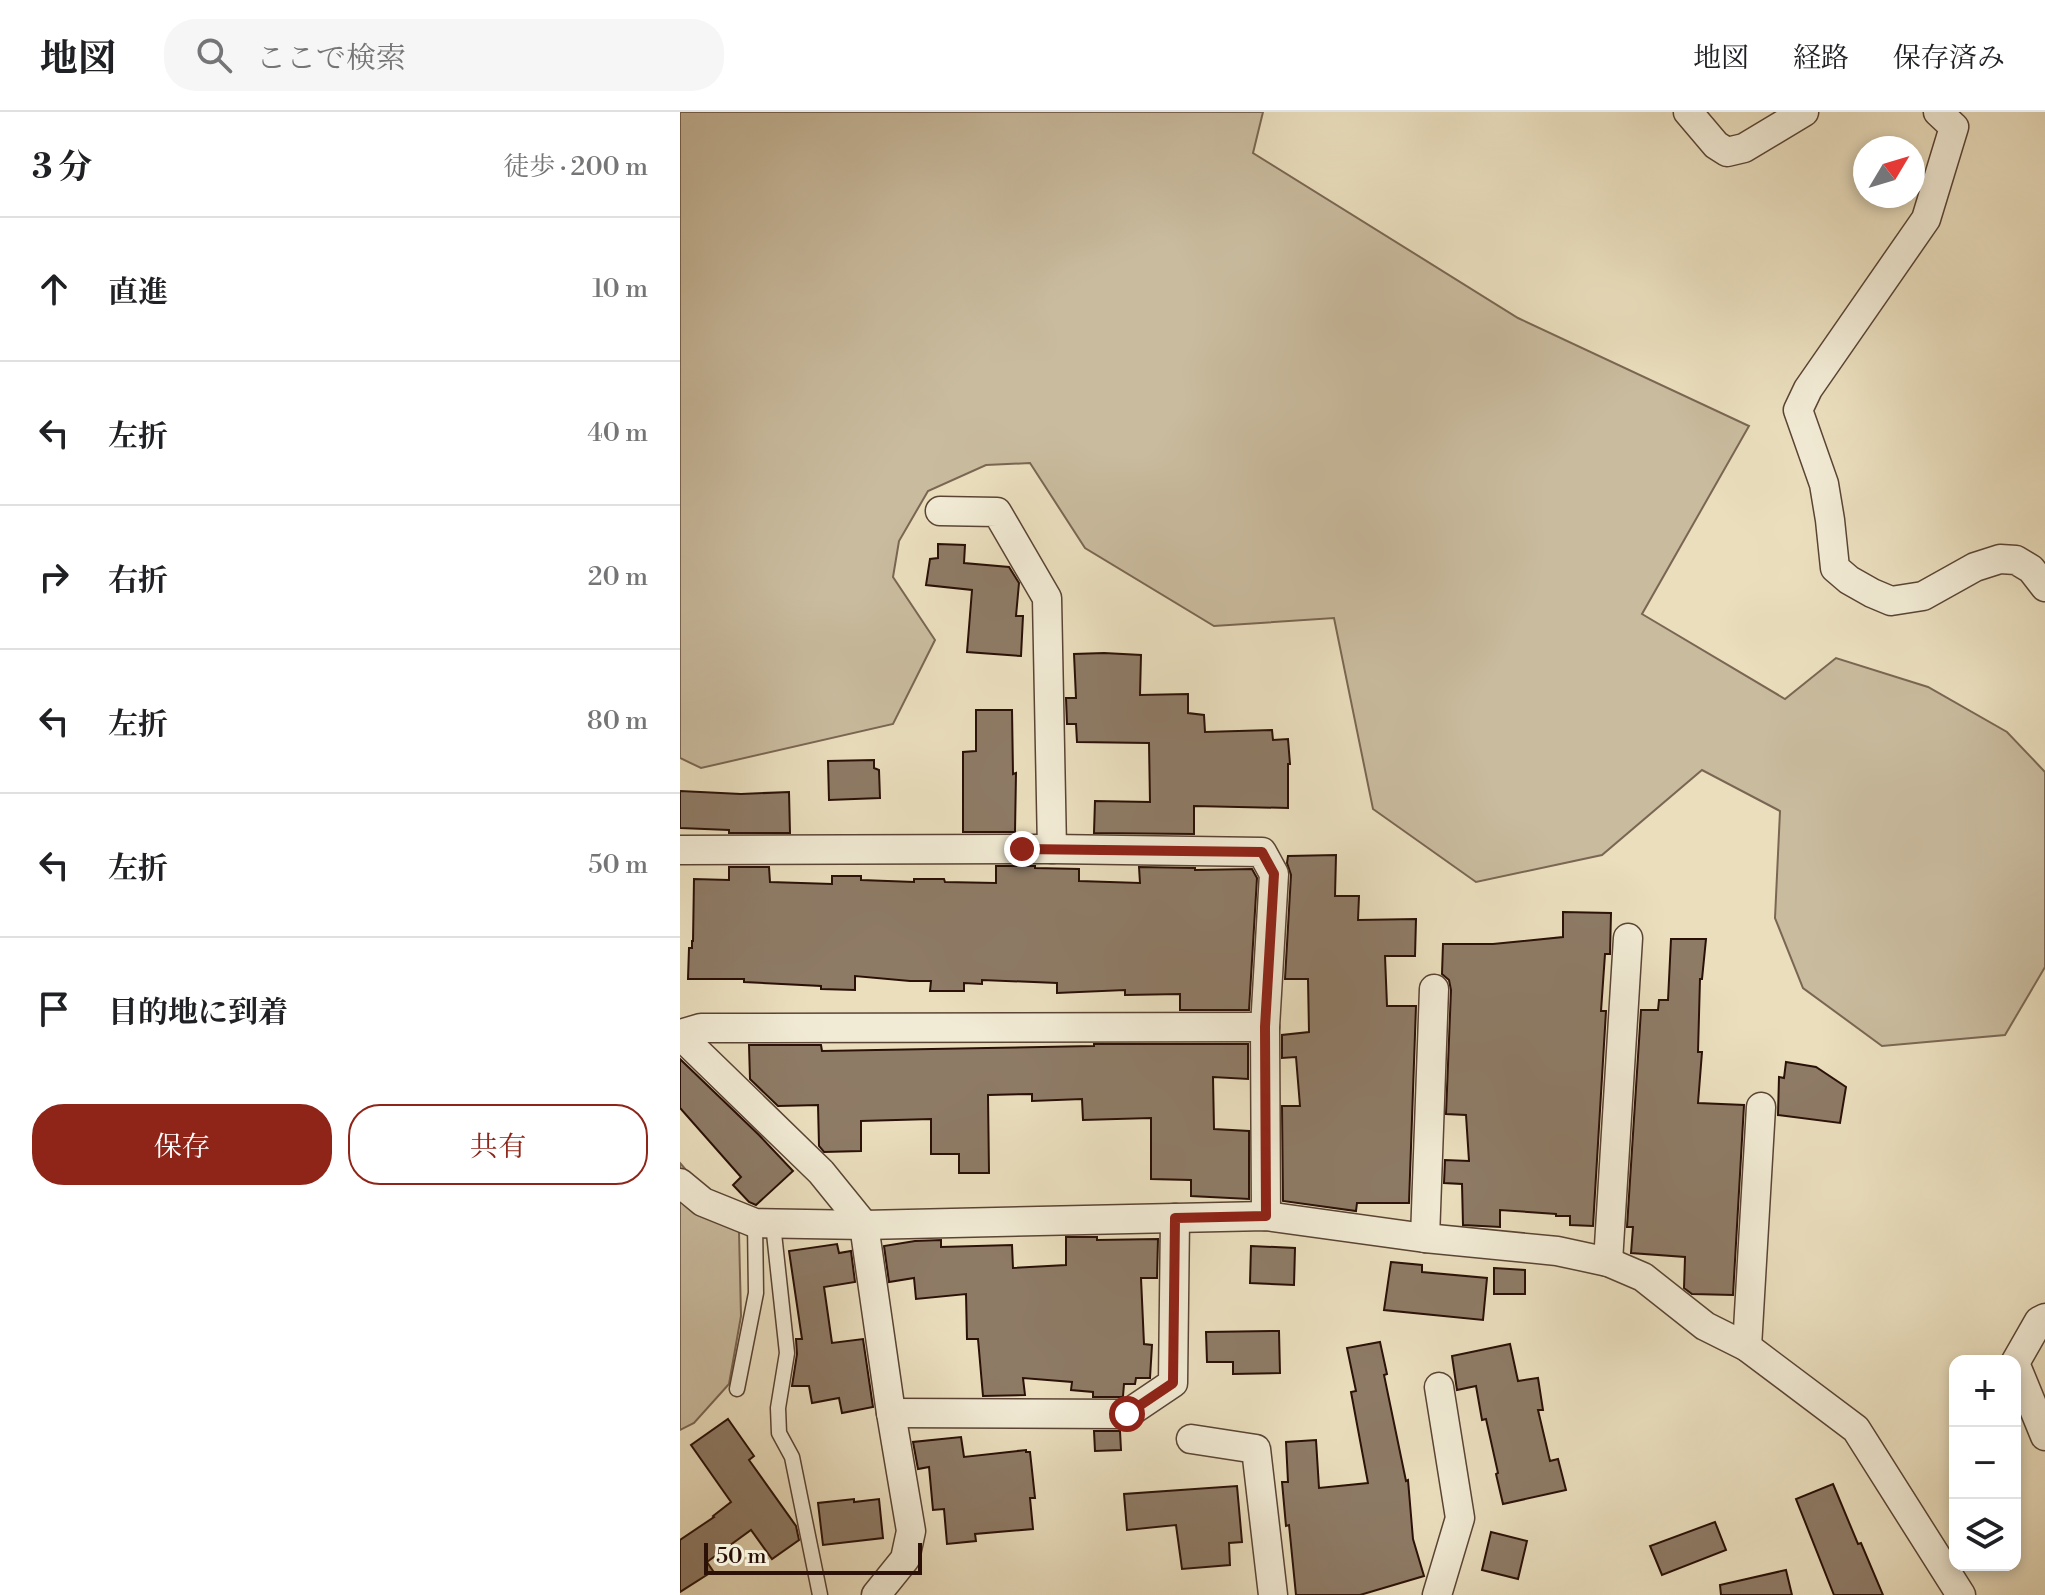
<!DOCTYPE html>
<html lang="ja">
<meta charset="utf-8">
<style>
body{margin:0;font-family:"Libre Bodoni","Noto Serif JP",serif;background:#f6f6f6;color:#202124}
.controls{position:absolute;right:24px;bottom:24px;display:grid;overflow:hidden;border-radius:16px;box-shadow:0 4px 12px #0003}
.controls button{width:72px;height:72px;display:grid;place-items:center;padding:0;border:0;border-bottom:2px solid #e0e0e0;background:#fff;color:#202124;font:40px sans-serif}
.compass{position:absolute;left:1173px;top:24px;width:72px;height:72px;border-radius:50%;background:#fff;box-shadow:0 4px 12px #0003;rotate:52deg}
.scale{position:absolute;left:24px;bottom:20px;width:218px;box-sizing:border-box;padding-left:8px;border:4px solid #2a1007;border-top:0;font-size:22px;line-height:28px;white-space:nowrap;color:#2a1007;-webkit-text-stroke:6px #f1ead4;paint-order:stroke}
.stop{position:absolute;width:24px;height:24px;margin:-18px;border:6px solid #8f2418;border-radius:50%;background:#fff}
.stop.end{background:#8f2418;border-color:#fff;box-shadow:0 2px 8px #0008}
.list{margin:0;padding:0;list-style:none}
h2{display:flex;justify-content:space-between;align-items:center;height:104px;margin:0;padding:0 32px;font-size:34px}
h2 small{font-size:26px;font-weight:400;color:#757577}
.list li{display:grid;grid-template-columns:52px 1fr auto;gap:24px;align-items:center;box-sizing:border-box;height:144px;padding:0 32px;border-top:2px solid #e0e0e0}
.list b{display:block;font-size:30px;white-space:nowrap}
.list em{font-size:26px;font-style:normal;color:#757577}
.actions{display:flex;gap:16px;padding:24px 32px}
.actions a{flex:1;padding:18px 0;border:2px solid #8f2418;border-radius:32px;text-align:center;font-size:28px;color:#8f2418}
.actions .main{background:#8f2418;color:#fff}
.icon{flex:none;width:44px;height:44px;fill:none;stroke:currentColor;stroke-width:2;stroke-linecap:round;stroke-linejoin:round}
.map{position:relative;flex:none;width:1365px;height:1483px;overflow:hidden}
header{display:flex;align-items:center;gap:48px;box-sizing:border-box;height:112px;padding:0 40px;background:#fff;border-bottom:2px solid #e0e0e0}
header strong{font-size:38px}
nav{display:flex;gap:44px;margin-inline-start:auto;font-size:28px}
.search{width:560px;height:72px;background:#f6f6f6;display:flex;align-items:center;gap:20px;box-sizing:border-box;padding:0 28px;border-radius:32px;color:#757577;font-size:30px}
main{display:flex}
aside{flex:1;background:#fff}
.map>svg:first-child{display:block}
.green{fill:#c9bb9e;stroke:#7a6652;stroke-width:2}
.building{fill:#8e7b66;stroke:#2a1007;stroke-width:2}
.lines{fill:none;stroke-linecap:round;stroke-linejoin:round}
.lane-casing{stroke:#5a4434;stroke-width:17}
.street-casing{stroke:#5a4434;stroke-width:31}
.lane{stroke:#f1ead4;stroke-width:14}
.street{stroke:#f1ead4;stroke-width:28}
.route{stroke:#8f2418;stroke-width:10}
</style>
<header>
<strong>地図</strong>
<div class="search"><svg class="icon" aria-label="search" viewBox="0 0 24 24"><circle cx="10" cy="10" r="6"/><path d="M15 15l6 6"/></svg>ここで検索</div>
<nav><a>地図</a><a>経路</a><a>保存済み</a></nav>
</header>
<main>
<aside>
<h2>3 分<small>徒歩 · 200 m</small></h2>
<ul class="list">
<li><svg class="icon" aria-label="ahead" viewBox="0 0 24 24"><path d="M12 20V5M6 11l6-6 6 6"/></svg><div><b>直進</b></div><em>10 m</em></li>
<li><svg class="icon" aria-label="left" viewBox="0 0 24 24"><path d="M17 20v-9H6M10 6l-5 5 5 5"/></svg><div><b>左折</b></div><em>40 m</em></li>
<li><svg class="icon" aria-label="right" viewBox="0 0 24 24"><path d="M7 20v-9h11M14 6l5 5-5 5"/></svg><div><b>右折</b></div><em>20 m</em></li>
<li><svg class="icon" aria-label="left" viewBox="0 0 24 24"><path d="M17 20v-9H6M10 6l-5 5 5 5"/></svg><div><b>左折</b></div><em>80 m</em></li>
<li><svg class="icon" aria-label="left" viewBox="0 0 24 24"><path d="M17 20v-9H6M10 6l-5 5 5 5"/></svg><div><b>左折</b></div><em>50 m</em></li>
<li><svg class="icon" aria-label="arrive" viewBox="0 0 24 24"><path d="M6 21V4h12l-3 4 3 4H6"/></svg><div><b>目的地に到着</b></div></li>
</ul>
<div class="actions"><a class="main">保存</a><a>共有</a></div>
</aside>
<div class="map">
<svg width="1365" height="1483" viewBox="0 0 1365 1483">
<rect width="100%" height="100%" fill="#eadebd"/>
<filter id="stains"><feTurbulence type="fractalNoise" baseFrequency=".0025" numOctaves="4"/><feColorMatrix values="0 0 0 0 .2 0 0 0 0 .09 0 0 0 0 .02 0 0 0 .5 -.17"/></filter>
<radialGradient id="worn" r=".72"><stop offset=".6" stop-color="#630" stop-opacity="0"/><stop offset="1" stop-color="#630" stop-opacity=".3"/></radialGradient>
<!-- green -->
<g class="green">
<polygon points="0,0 583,0 573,41 838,206 1069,314 962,502 1105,587 1156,546 1248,575 1327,620 1365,660 1365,855 1325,923 1202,934 1123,876 1095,806 1100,699 1022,658 922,743 796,770 693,697 654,506 534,514 405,436 350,351 306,353 248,379 219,429 213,465 255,528 213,612 21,656 0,646"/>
<polygon points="0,1051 59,1120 61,1204 49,1272 14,1311 0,1318"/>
</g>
<!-- building -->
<g class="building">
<polygon points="258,432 285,433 284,451 329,455 339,471 336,504 343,504 341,544 287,540 292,478 246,473 250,447 258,446"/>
<polygon points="424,541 461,543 460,583 508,582 508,601 524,603 525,620 592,618 593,628 608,627 610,652 608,652 608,696 514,694 514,722 414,721 415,689 470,690 469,631 397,630 396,612 387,612 386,586 396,586 394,542"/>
<polygon points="296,598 332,598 333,662 336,661 335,720 283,720 283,640 296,639"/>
<polygon points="194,648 194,656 199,658 200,686 149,688 148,649"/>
<polygon points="0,679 61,682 109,680 110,721 49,721 49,718 0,716"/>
<polygon points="656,743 655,784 679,784 678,808 736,807 735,844 705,844 707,894 736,894 729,1091 677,1091 676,1099 603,1089 602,994 620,994 616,945 602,946 602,923 629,920 628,867 605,867 611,763 607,751 608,744"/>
<polygon points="316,754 355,754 355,756 399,757 399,769 460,771 459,755 515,756 515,758 572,757 577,766 569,898 500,898 500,882 445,883 445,878 377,881 377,871 302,868 302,872 284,871 284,879 250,879 251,869 230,869 175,864 175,878 141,877 141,874 64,870 64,867 8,867 9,836 12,836 12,829 13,829 14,767 49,768 49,755 89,755 90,770 152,772 152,764 181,764 181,768 234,770 234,767 264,767 265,770 316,771"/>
<polygon points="883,800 931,801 930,842 925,842 921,899 926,899 913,1114 890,1113 890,1104 876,1104 876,1102 820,1098 820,1115 783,1113 782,1072 764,1071 765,1048 789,1049 786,1003 766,1002 771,878 769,868 762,862 763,832 813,832 883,825"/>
<polygon points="991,827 1026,827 1022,867 1020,867 1018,940 1022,940 1018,991 1064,993 1053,1183 1012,1182 1004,1176 1005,1145 951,1141 953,1115 947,1115 961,898 978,898 979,888 988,888"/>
<polygon points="414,932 568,932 568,967 533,965 534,1017 569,1019 569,1087 511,1084 511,1068 471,1067 471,1006 403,1008 402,987 352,989 352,982 308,983 309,1061 279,1061 279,1042 251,1042 251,1007 181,1009 181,1039 144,1040 139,1034 138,993 98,994 70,967 69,933 141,933 142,939 307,936 414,934"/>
<polygon points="0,947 79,1023 113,1059 76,1093 69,1090 53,1073 61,1065 0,996"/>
<polygon points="1106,950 1136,955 1166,975 1160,1011 1098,1003 1099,965 1104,966"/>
<polygon points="386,1125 417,1125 417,1128 478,1127 477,1166 461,1166 464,1232 472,1233 470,1266 456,1266 455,1272 444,1272 443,1284 442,1285 413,1285 413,1280 391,1278 392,1270 343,1266 345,1283 303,1284 298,1227 287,1227 286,1182 236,1187 234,1166 209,1170 204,1134 235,1129 261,1128 261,1135 332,1133 333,1156 386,1153"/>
<polygon points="157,1132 159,1141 171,1139 175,1170 144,1175 152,1231 183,1227 193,1295 162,1301 159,1286 132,1291 129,1274 112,1274 117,1242 116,1227 122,1227 109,1139"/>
<polygon points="571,1134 615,1136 614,1173 570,1171"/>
<polygon points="711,1150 742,1153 742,1160 807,1166 803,1208 704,1198"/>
<polygon points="814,1156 845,1158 845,1182 814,1182"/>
<polygon points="599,1219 600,1261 553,1262 553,1250 527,1250 526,1220"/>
<polygon points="700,1230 707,1262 704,1263 726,1369 728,1368 733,1427 744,1464 680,1483 616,1483 609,1413 606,1414 602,1370 608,1370 606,1330 636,1328 639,1376 688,1371 671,1280 676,1279 667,1236"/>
<polygon points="830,1232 838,1269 858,1266 863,1298 858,1298 870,1349 878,1347 886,1378 823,1392 816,1362 818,1361 806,1307 802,1308 796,1274 777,1278 772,1244"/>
<polygon points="48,1307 74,1344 69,1348 116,1414 119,1428 92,1447 71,1418 27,1450 33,1459 0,1480 0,1428 34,1405 33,1404 51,1390 11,1333"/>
<polygon points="414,1319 440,1319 441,1338 415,1339"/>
<polygon points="281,1325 284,1345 346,1338 346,1340 350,1340 355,1386 350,1386 353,1417 295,1422 296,1429 267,1432 264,1397 253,1398 249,1355 238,1357 233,1330"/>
<polygon points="1153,1372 1178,1432 1181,1431 1203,1483 1154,1483 1116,1387"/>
<polygon points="557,1374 562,1430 549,1431 550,1453 502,1457 496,1413 447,1418 444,1382"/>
<polygon points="174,1387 174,1390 199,1387 203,1426 143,1433 138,1391"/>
<polygon points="1035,1410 1046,1438 982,1463 970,1434"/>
<polygon points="811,1420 847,1429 838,1467 802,1458"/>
<polygon points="1106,1458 1112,1483 1041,1483 1040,1473"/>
</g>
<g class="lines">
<!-- lane casing -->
<g class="lane-casing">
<g id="lane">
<polyline points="93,1112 107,1241 98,1296 99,1321 112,1345 140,1483"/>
<polyline points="57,1277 76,1181 75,1111"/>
</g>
</g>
<!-- street casing -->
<g class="street-casing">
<g id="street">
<polyline points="1008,0 1036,33 1047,40 1064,36 1124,0"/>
<polyline points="1258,0 1274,15 1246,107 1128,277 1118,298 1144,372 1150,408 1155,456 1169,468 1192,481 1211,489 1243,484 1295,455 1320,447 1336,448 1351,457 1365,475"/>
<polyline points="260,399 317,400 367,486 372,737"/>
<polyline points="0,738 372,737 582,740 594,762 585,915 586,1104"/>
<polyline points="0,922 21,916 585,915"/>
<polyline points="0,923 141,1060 184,1113 211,1301 231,1419 225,1447 196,1483"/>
<polyline points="0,1071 23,1090 75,1111 184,1113 586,1104 745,1126 877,1139 928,1150 963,1165 1025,1214 1067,1235 1176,1317 1281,1483"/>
<polyline points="745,1126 754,877"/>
<polyline points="928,1150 948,826"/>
<polyline points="1365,1206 1359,1209 1335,1251 1365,1324"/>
<polyline points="1067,1235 1081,995"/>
<polyline points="211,1301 447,1302 493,1271 495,1106"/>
<polyline points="511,1327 576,1337 593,1483"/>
<polyline points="757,1483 780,1406 759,1275"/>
</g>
</g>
<!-- lane -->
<use href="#lane" class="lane"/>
<!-- street -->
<use href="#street" class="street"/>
</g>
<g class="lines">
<!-- route -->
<polyline class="route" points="342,737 582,740 594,762 585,915 586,1104 495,1106 493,1271 447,1302"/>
</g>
<rect width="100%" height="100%" filter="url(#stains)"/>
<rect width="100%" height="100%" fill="url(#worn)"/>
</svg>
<div class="controls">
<button>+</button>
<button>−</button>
<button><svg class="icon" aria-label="layers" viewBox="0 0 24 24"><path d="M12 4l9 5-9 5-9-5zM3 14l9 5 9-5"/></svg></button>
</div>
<svg class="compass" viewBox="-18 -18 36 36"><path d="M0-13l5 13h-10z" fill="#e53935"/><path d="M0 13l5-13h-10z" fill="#757577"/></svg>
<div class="scale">50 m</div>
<div class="stop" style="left:447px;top:1302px"></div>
<div class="stop end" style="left:342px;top:737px"></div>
</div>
</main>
